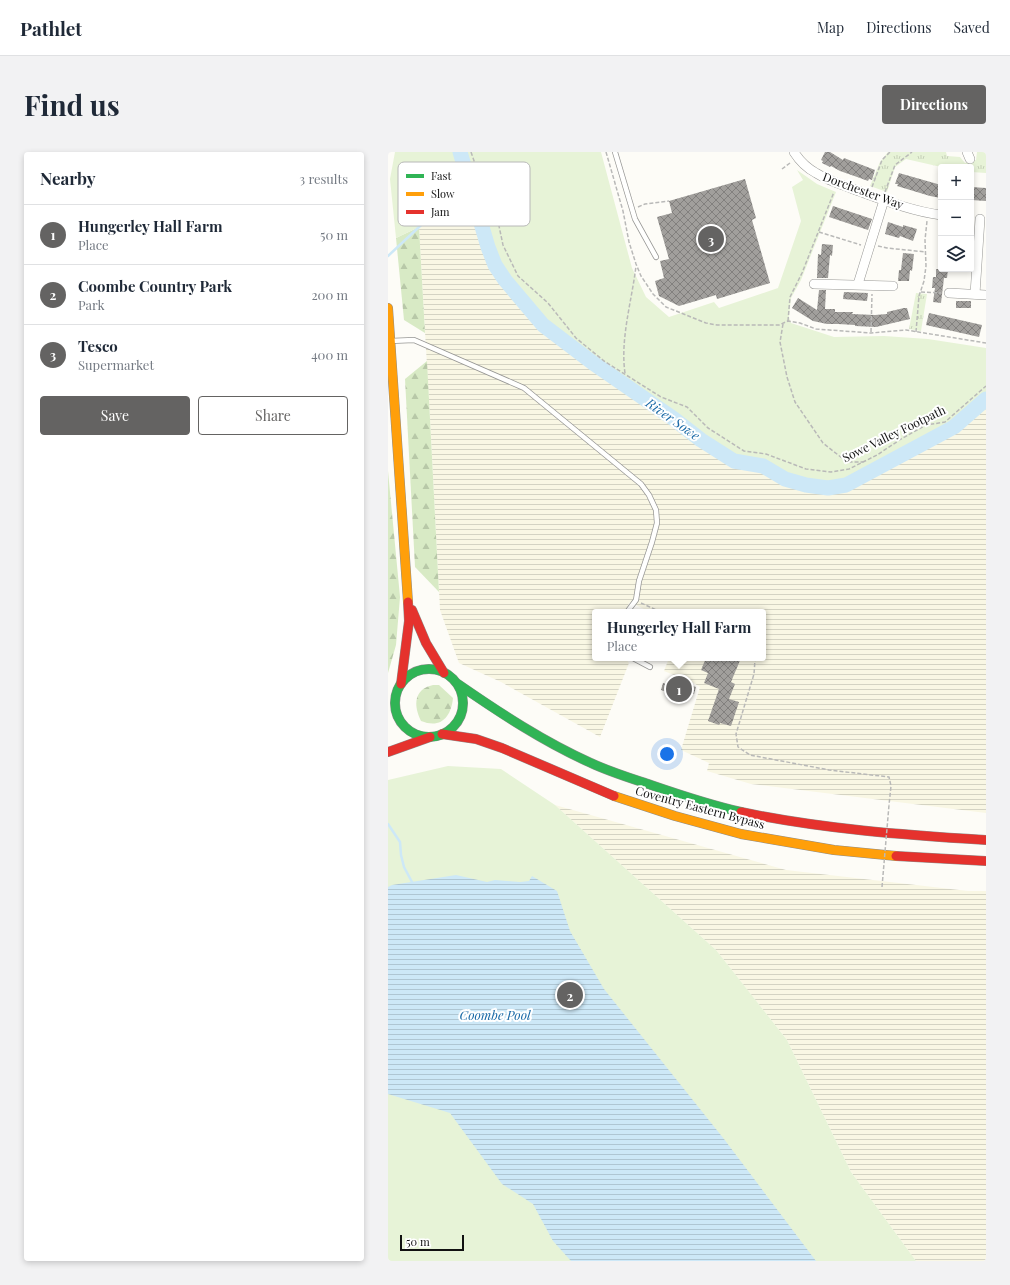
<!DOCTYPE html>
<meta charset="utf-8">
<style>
body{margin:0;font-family:"Playfair Display",serif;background:#f2f2f3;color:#1f2937}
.controls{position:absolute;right:12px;top:12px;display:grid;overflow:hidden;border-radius:4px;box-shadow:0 2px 6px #0003}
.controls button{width:36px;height:36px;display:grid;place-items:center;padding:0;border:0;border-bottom:1px solid #e0e1e3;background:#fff;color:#1f2937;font:20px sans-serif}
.scale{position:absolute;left:12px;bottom:10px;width:64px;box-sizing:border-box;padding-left:4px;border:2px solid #111;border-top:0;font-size:11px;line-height:14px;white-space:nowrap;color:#111;-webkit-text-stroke:3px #fff;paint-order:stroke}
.you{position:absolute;left:279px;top:602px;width:14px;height:14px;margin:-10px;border:3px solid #fff;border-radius:50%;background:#1a73e8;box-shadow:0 0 0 6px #1a73e833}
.badge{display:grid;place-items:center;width:26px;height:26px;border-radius:50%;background:#646362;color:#fff;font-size:13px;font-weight:700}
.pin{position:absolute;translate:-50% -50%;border:2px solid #fff;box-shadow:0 1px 4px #0006}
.popup{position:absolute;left:204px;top:457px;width:174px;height:52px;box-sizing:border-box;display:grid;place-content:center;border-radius:4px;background:#fff;filter:drop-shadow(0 1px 3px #0005);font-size:13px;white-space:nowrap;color:#747a83}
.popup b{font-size:15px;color:#1f2937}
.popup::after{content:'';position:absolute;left:50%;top:100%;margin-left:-8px;border:8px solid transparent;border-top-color:#fff}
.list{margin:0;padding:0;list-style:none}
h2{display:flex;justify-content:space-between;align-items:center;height:52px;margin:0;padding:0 16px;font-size:17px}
h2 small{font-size:13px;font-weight:400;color:#747a83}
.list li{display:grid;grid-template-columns:26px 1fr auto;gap:12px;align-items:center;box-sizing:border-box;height:60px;padding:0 16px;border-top:1px solid #e0e1e3}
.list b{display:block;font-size:15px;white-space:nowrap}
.list p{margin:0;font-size:13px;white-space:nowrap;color:#747a83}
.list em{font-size:13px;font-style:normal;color:#747a83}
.actions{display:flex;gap:8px;padding:12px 16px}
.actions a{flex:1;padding:9px 0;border:1px solid #646362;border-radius:4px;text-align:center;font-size:14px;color:#646362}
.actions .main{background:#646362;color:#fff}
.icon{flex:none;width:22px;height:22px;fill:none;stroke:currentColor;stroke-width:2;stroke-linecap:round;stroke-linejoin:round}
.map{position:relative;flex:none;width:598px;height:1109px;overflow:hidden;border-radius:4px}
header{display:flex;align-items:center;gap:24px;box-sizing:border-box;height:56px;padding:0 20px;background:#fff;border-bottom:1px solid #e0e1e3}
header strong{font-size:19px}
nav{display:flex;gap:22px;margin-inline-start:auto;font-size:14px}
.intro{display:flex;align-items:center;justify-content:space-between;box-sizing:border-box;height:96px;padding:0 24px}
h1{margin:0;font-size:28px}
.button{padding:10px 18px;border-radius:4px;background:#646362;color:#fff;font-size:14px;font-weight:700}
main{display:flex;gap:24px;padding:0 24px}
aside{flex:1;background:#fff;border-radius:4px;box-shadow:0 2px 6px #0003}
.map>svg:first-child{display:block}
.farmland{fill:url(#farmland-rules)}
.grass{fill:url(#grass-tufts)}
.forest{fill:url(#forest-firs)}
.park{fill:#e7f3d7}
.water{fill:url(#water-rules)}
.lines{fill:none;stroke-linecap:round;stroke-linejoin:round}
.stream{stroke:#cde8f7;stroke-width:2.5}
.river{stroke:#cde8f7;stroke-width:15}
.building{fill:url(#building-cross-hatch)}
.lane-casing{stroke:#979795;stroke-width:6}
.street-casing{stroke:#979795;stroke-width:10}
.fast-casing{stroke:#8e8d8b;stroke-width:10}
.slow-casing{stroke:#8e8d8b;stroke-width:10}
.jam-casing{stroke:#8e8d8b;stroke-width:10}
.path{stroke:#b9b9b8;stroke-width:1.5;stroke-dasharray:4 2;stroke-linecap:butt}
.lane{stroke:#fffffe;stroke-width:4.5}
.street{stroke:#fffffe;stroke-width:9}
.fast{stroke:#30b455;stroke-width:9}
.slow{stroke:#ff9f0a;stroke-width:9}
.jam{stroke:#e5322d;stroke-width:9}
.path-bridge{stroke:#b9b9b8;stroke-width:1.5;stroke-dasharray:4 2;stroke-linecap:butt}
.labels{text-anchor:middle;stroke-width:4;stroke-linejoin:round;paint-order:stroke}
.street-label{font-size:12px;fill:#111;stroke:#fff}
.water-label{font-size:13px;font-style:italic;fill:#1768a6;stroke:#fff}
.key{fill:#fff;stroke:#b8b8b8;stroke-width:1}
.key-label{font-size:11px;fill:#111}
</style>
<header>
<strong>Pathlet</strong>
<nav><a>Map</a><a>Directions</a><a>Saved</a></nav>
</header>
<div class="intro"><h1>Find us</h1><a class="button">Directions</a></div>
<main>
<aside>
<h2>Nearby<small>3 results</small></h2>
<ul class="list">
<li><span class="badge">1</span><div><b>Hungerley Hall Farm</b><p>Place</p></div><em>50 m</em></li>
<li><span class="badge">2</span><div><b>Coombe Country Park</b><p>Park</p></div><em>200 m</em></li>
<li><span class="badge">3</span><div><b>Tesco</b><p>Supermarket</p></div><em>400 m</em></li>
</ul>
<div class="actions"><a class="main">Save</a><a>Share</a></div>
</aside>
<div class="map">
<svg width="598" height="1109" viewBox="0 0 598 1109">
<defs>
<pattern id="farmland-rules" width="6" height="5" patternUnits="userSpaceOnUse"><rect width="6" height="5" fill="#f9f7e4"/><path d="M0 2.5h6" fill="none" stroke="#d4d3c3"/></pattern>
<pattern id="grass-tufts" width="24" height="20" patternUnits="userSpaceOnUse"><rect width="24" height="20" fill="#e7f3d7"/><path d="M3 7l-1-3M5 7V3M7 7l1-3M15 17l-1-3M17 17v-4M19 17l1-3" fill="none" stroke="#c5cfb8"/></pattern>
<pattern id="forest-firs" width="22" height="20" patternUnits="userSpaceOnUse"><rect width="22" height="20" fill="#d8eac5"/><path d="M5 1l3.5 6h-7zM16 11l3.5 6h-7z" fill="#b8c8a8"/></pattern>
<pattern id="water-rules" width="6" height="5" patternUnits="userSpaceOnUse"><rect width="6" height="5" fill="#cde8f7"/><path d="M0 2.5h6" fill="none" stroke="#afc6d3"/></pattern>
<pattern id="building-cross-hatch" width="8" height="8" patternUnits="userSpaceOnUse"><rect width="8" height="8" fill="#a19f9c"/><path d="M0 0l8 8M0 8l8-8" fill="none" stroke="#82807e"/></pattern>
</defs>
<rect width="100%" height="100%" fill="#fdfcf7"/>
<!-- farmland -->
<g class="farmland">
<polygon points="80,29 100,95 107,113 148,174 240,243 316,295 342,310 361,318 373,318 387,327 530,298 584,269 598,257 598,661 363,632 319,619 321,611 293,598 312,535 304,530 276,519 281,506 375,506 375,460 262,460 242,450 236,460 207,460 207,506 237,506 241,511 212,585 113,530 71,511 52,458 42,266 31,75 67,45"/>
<polygon points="167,653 398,718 580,739 598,739 598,1109 528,1109 463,1020 399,888 328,798"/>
</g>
<!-- grass -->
<g class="grass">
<polygon points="500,0 558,0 559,4 572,5 577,11 588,8 589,0 598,0 598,21 583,20 583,15 553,15 518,7 507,15 499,40 482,34 492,10"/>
<polygon points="528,141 539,142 533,179 521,177"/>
</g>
<!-- forest -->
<g class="forest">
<polygon points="31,75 37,181 16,168 8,86"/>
<polygon points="39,209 51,440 27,415 17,227"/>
<polygon points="0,319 12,445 8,493 0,521"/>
<path d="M45,533h6l14,13c-2,19 -12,31 -32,23 -8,-16 -7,-32 12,-36z"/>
</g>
<!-- park -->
<g class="park">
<polygon points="7,0 213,0 244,116 258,145 281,165 326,150 331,156 390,136 413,69 404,35 415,28 409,18 429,32 448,40 413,128 403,146 401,165 403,171 446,185 496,184 540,187 598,196 598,257 584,269 463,336 446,341 411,338 387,327 373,318 361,318 342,310 316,295 240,243 148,174 107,113 100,95 80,29 67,45 31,75 8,86 2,27"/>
<polygon points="60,614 113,617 167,653 328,798 399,888 463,1020 528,1109 0,1109 0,628"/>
</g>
<!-- water -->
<polygon class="water" points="68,723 99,730 107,728 132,730 141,729 144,724 169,739 182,779 216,837 336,987 428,1109 183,1109 165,1089 145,1052 114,1032 62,961 0,942 0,735 4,733"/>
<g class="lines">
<!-- stream -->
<g class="stream">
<polyline points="0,104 31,75 67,45 80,29"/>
<polyline points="0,672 12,690 13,703 16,715 24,730"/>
</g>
<!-- river -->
<polyline class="river" points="72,0 100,95 107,113 117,128 155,173 205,211 286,267 313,288 346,309 375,314 397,327 418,333 440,336 458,333 566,275 598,247"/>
</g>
<!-- building -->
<g class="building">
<polygon points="437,0 442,0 455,8 456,6 487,18 484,28 481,27 480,29 472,26 452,19 443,14 442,15 434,11 435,9 433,8"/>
<polygon points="511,21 553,33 553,46 542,44 509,34 510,32 507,32"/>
<polygon points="357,27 368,66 364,68 382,131 329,147 328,143 291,154 271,144 267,129 276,126 272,109 281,107 269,65 284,61 281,49"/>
<polygon points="583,35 598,36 598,49 583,48"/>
<polygon points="445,54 484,67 480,78 441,65"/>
<polygon points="500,70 515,75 515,73 529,77 525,89 512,84 511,86 497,82"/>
<polygon points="434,92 445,93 444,104 442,103 440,126 429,126 430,102 433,103"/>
<polygon points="515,101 526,102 524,119 522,118 521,129 510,129 511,118 513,118"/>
<polygon points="548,117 560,117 559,126 556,126 553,151 545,150 547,136 544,136 545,125 548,125"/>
<polygon points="431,138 438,138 437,157 447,157 447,160 465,160 464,162 487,163 499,162 499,160 516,156 519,156 522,167 488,175 467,174 467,173 450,172 439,172 425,169 404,156 410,146 429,158"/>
<polygon points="456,140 480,141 479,149 455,147"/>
<rect x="568" y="149" width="15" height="7"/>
<polygon points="541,161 594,173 591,185 538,173"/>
<polygon points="318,506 353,506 343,530 347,532 341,547 351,550 343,574 332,571 331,573 320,569 331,537 316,531 320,521 313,518"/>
<polygon points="286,528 308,535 306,542 302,541 300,547 273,538 275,531 284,534"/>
</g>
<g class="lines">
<!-- lane casing -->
<g class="lane-casing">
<g id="lane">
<polyline points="227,0 247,67 268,105"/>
<polyline points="2,189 26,188 136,236 253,332 261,343 268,358 269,371 264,390 251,429 248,448 239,460"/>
<polyline points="245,506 262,515"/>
</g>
</g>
<!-- street casing -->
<g class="street-casing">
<g id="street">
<path d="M406,0c5,8 13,16 22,21 11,7 24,11 37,16 28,10 58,22 88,26"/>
<polyline points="579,0 582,7"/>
<polyline points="426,132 505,134"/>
<polyline points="470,132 496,48"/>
<polyline points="561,141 598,143"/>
<polyline points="587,142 592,67"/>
</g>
</g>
<!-- fast casing -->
<g class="fast-casing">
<g id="fast">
<circle cx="41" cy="551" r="34"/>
<path d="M70,532c42,29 86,58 133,79 19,9 39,15 60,22 29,10 59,20 90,27"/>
</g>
</g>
<!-- slow casing -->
<g class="slow-casing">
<g id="slow">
<polyline points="0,156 20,450"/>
<polyline points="226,644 287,664 353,682 446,698 508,704"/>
</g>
</g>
<!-- jam casing -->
<g class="jam-casing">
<g id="jam">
<polyline points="24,458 38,491 56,521"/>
<polyline points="13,532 21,469 20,450"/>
<polyline points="54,582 88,587 114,596 226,644"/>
<polyline points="0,600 42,585"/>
<path d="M353,660c81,17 163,23 245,28"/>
<polyline points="508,704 598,709"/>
</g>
</g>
<!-- path -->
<g class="path">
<polyline points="83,0 92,26 107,55 115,93 130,124 160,151 188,186 216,209 273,245 299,255 320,276 356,299 378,302 418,317 443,320 461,317 489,303 513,287 538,273 557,270 598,234"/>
<polyline points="218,0 235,59 241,90 248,112 253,124 265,142 278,155 318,171 329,173 391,173 400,169 412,171 428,177 483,181 518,178 598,191"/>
<polyline points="394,17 402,11"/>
<polyline points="484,35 494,8 502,0"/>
<polyline points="497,40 507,13 524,0"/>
<polyline points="250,55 257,52 281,49"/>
<polyline points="431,80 473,93"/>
<polyline points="490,94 499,96 538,100"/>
<polyline points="533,140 553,141"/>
<polyline points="400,169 402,145 414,121 446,40"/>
<polyline points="395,172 392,190 399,225 407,250 435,291 459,310 475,310"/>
<polyline points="483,180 484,142"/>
<polyline points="528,180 531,144 536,129 538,114 537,88 539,69"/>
<path d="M237,221c-5,-34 7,-73 11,-107"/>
<polyline points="253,451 273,460"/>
<polyline points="365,506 367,508 366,522 348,582 350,595 362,603 441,618 501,625 503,634 501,653"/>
</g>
<!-- lane -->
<use href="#lane" class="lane"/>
<!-- street -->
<use href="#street" class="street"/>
<!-- fast -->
<use href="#fast" class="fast"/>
<!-- slow -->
<use href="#slow" class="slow"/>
<!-- jam -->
<use href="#jam" class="jam"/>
<!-- path-bridge -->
<polyline class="path-bridge" points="494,735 501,653"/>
</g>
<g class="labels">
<!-- street labels -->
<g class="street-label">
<text transform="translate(475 39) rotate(20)" y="4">Dorchester Way</text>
<text transform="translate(506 282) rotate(-26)" y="4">Sowe Valley Footpath</text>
<text transform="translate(312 656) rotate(15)" y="4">Coventry Eastern Bypass</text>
</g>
<!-- water labels -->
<g class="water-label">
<text transform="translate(285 267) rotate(35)" y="5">River Sowe</text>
<text x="107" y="868">Coombe Pool</text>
</g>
</g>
<!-- legend -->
<rect x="10" y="10" width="132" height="64" rx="6" class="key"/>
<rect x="18" y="22" width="18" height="4" fill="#30b455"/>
<rect x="18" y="40" width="18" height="4" fill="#ff9f0a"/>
<rect x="18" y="58" width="18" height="4" fill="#e5322d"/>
<g class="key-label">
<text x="43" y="28">Fast</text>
<text x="43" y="46">Slow</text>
<text x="43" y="64">Jam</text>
</g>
</svg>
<div class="controls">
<button>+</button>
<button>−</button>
<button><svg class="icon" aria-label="layers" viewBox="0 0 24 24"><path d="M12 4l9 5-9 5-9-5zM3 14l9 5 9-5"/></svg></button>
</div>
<div class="scale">50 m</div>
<div class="you"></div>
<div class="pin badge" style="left:291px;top:537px">1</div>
<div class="popup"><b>Hungerley Hall Farm</b>Place</div>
<div class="pin badge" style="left:182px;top:843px">2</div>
<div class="pin badge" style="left:323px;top:87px">3</div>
</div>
</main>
